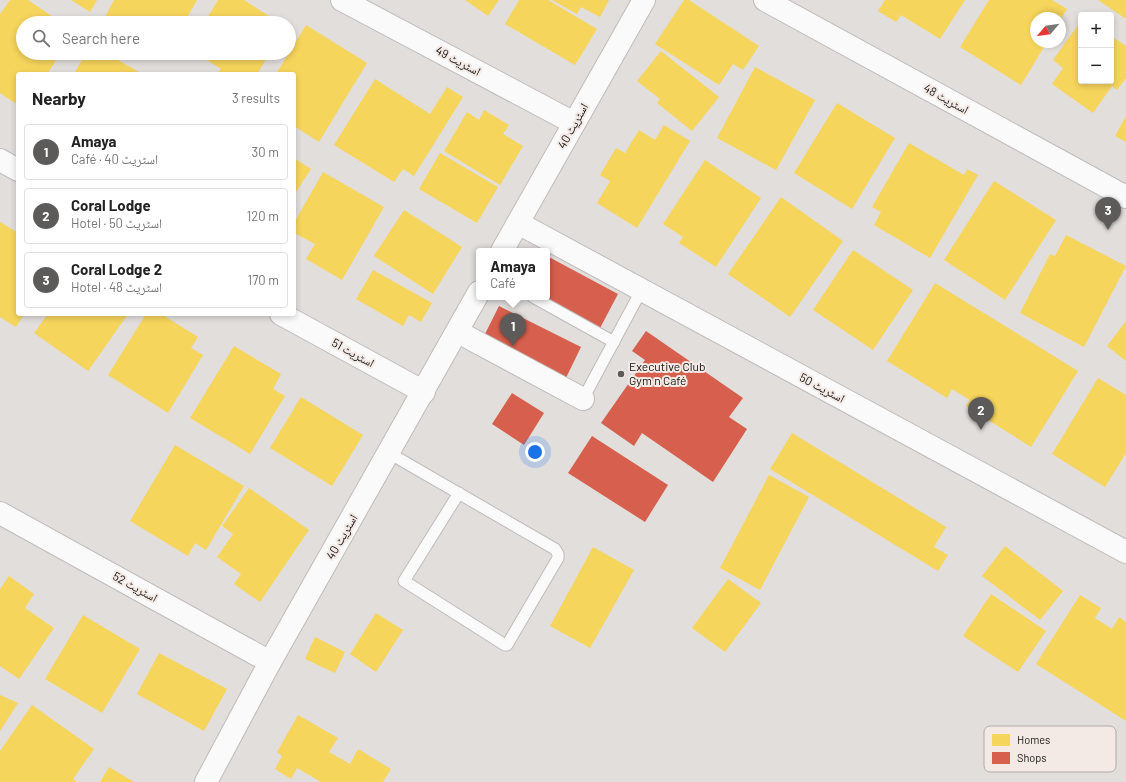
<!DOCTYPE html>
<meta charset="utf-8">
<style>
body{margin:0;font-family:Barlow,"Noto Naskh Arabic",sans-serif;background:#f6f6f6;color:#222}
.controls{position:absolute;right:12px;top:12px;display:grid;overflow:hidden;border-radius:4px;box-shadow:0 2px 6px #0003}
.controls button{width:36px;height:36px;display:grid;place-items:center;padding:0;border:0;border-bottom:1px solid #e0e0e0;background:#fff;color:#222;font:20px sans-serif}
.compass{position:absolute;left:1030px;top:12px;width:36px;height:36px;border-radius:50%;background:#fff;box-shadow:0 2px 6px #0003;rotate:241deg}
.you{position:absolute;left:535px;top:452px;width:14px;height:14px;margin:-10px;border:3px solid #fff;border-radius:50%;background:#1a73e8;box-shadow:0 0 0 6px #1a73e833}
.badge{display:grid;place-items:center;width:26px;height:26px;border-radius:50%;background:#5d5b59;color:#fff;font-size:13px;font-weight:700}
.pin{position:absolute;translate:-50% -33px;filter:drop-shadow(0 1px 2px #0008)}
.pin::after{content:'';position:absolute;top:21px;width:14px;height:12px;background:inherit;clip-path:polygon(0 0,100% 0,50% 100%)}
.popup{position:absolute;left:476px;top:248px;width:74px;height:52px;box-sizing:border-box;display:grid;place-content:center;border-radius:4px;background:#fff;filter:drop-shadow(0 1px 3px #0005);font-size:13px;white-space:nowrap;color:#767676}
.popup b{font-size:15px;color:#222}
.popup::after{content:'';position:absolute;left:50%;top:100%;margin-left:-8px;border:8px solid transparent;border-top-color:#fff}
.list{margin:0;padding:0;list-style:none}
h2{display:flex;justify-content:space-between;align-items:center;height:52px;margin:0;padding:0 16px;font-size:17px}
h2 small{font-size:13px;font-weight:400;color:#767676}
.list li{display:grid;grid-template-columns:26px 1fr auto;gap:12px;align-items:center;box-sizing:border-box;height:56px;margin:0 8px 8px;padding:0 8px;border:1px solid #e0e0e0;border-radius:4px}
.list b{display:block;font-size:15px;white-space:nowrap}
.list p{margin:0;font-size:13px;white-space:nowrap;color:#767676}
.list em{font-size:13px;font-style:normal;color:#767676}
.icon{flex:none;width:22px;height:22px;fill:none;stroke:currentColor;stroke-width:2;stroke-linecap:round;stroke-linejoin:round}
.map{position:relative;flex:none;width:1126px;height:782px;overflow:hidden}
.search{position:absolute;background:#fff;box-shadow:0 2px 6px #0003;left:16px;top:16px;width:280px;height:44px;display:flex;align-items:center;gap:10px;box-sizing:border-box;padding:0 14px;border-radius:22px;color:#767676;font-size:15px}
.panel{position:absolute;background:#fff;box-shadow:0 2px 6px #0003;left:16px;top:72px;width:280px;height:244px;border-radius:4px}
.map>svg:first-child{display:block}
.homes{fill:#f6d55c}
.shops{fill:#d6604d}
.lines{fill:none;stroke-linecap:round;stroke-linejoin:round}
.lane-casing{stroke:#bfbbba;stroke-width:13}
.street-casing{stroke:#bfbbba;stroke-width:24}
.lane{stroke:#fbfafa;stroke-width:11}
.street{stroke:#fbfafa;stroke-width:22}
.poi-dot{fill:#5d5b59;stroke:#f3eae6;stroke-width:1.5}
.labels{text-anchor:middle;stroke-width:4;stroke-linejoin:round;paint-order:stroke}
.street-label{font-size:12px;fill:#161412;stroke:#f3eae6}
.poi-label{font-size:12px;fill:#161412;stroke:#f3eae6;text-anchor:start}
.key{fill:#f3eae6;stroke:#b1aaa6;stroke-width:1}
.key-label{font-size:11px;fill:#161412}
</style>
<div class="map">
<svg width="1126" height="782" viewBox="0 0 1126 782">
<rect width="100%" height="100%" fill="#e2dedc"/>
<!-- homes -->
<g class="homes">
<polygon points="10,0 28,0 62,23 23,23 23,53 61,53 47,74 18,74 18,105 0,93 0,14"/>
<polygon points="71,0 97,0 90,12"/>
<polygon points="114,0 197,0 184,23 102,23"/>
<polygon points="218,0 244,0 280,23 204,23"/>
<polygon points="465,0 499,0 488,16"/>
<polygon points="519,0 548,0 597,29 575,65 505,24"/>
<polygon points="552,0 609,0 600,17 581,7 577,14"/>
<polygon points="684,0 689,0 759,46 743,70 733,64 719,85 655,44"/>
<polygon points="885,0 965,0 940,39 901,15 896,22 878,11"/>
<polygon points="989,0 1052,0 1067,9 1060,20 1060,18 1036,18 1036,42 1047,42 1021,85 960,47"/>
<polygon points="1098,0 1126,0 1126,19"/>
<polygon points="1081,21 1081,81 1111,81 1111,36 1126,46 1126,78 1117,90 1112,86 1093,113 1052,84 1063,68 1053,60"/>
<polygon points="306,25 367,63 319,142 294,126 294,74 276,74"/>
<polygon points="661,51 719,97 692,131 657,103 660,99 637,81"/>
<polygon points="86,53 106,53 142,74 74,74"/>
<polygon points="153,53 168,53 164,59"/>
<polygon points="196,53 270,53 257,74 217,74 221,69"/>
<polygon points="755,67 815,100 776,170 717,138"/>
<polygon points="375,79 430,114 447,87 463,97 414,176 403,169 394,182 334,145"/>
<polygon points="837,103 895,138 852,209 794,173"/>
<polygon points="484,110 509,125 503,134 523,146 500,185 444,151 467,112 479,120"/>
<polygon points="1126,116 1126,142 1115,136"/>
<polygon points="664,125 690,141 637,228 597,203 610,181 600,175 616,148 625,153 639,130 655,140"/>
<polygon points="909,143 964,175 967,169 978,175 930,258 874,225 881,212 872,207"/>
<polygon points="440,153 498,187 477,223 419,189"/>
<polygon points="294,158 311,169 294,195"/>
<polygon points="705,160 761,198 716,267 679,243 683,237 663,224"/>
<polygon points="323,172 384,207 342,280 306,259 315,244 294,233 294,223"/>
<polygon points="994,181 1056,220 1005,300 944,260"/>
<polygon points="781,197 843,241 790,317 728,274"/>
<polygon points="404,210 462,247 433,294 374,256"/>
<polygon points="0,222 18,233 18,314 24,314 16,327 0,317"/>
<polygon points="1066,235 1126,266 1084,347 1020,313 1050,254 1055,256"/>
<polygon points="853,250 913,290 873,350 813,310"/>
<polygon points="373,270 432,303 421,322 409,315 403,326 356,299"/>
<polygon points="935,283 1078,371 1031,447 966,406 970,400 952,389 947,398 887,361"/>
<polygon points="48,314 128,314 88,371 34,333"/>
<polygon points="146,314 161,314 198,337 191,348 203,355 168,413 108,375"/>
<polygon points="1126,321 1126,361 1107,346"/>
<polygon points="234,346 281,374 273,389 285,396 250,454 190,418"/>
<polygon points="1098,378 1126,395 1126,453 1105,487 1052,454"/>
<polygon points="301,397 363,435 332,486 270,448"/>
<polygon points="792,433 946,527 934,547 948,555 938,571 770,469"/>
<polygon points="175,445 244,486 206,550 195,543 188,556 130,521"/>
<polygon points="769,475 809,497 760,590 720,568"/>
<polygon points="249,488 309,530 260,602 234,584 241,574 217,557 233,534 222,526"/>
<polygon points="1005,546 1063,591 1040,620 982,576"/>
<polygon points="593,547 634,570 590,648 550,626"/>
<polygon points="9,576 34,594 25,608 54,628 19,679 0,666 0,589"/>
<polygon points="728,579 761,603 725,652 692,628"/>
<polygon points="991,594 1046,631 1018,672 963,636"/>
<polygon points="1080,595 1101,608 1095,618 1112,629 1119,617 1126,622 1126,721 1036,664"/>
<polygon points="376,613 403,630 376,672 350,654"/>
<polygon points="83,615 140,649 102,713 45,679"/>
<polygon points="315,637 345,652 335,673 305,659"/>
<polygon points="159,653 227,689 204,731 137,694"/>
<polygon points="0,695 18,703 0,731"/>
<polygon points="32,705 94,749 73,779 77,782 0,782 0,751"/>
<polygon points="298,715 338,738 329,752 350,764 358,749 391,769 383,782 321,782 297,768 291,779 275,769 282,756 277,752"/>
<polygon points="109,767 134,782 100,782"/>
</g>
<!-- shops -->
<g class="shops">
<polygon points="547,256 618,294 599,330 539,297 547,297"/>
<polygon points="499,306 581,347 564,382 482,340"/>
<polygon points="646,331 743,398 729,417 747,429 713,482 642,433 634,446 601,423 645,360 632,351"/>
<polygon points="512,393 544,413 524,445 492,424"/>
<polygon points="592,436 668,485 645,522 568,473"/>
</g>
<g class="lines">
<!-- lane casing -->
<g class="lane-casing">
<g id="lane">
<polyline points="533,297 614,342"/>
<polyline points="583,399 641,291"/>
<path d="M389,453c55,32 110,64 166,96l3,5v4l-51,87h-2l-101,-64 55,-88"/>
</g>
</g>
<!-- street casing -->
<g class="street-casing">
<g id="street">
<polyline points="342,0 574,123"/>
<polyline points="765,0 1126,197"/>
<polyline points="0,160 18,170"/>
<polyline points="518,223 1126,552"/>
<polyline points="502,251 644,0"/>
<polyline points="281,314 424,392"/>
<polyline points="458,332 583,399"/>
<polyline points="0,513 270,662"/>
<polyline points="206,782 270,662 479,292"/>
</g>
</g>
<!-- lane -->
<use href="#lane" class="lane"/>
<!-- street -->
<use href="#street" class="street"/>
</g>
<!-- markers -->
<circle class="poi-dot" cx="621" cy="374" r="4"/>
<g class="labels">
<!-- street labels -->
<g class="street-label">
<text transform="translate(458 61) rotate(28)" y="4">اسٹریٹ 49</text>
<text transform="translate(946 99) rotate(29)" y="4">اسٹریٹ 48</text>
<text transform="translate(573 126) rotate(-61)" y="4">اسٹریٹ 40</text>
<text transform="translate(353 353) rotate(29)" y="4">اسٹریٹ 51</text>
<text transform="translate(822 388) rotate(28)" y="4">اسٹریٹ 50</text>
<text transform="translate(342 537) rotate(-60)" y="4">اسٹریٹ 40</text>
<text transform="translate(135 587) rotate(29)" y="4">اسٹریٹ 52</text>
</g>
<!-- poi labels -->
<g class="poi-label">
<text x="629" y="371">Executive Club<tspan x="629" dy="14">Gym n Café</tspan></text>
</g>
</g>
<!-- legend -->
<rect x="984" y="726" width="132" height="46" rx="6" class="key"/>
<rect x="992" y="734" width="18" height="12" fill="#f6d55c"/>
<rect x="992" y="752" width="18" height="12" fill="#d6604d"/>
<g class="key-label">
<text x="1017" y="744">Homes</text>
<text x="1017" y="762">Shops</text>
</g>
</svg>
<div class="controls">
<button>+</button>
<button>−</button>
</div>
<svg class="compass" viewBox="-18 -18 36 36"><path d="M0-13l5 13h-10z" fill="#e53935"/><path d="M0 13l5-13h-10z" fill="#767676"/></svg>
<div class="you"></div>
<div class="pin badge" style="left:513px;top:346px">1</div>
<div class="popup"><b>Amaya</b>Café</div>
<div class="pin badge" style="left:981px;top:430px">2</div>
<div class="pin badge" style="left:1108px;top:230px">3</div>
<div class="search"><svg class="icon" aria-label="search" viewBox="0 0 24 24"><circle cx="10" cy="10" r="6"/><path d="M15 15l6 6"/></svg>Search here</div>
<section class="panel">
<h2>Nearby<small>3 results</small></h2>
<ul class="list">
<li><span class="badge">1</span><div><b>Amaya</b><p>Café · اسٹریٹ 40</p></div><em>30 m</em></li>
<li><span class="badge">2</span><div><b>Coral Lodge</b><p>Hotel · اسٹریٹ 50</p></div><em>120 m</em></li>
<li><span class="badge">3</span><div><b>Coral Lodge 2</b><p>Hotel · اسٹریٹ 48</p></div><em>170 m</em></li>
</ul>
</section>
</div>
